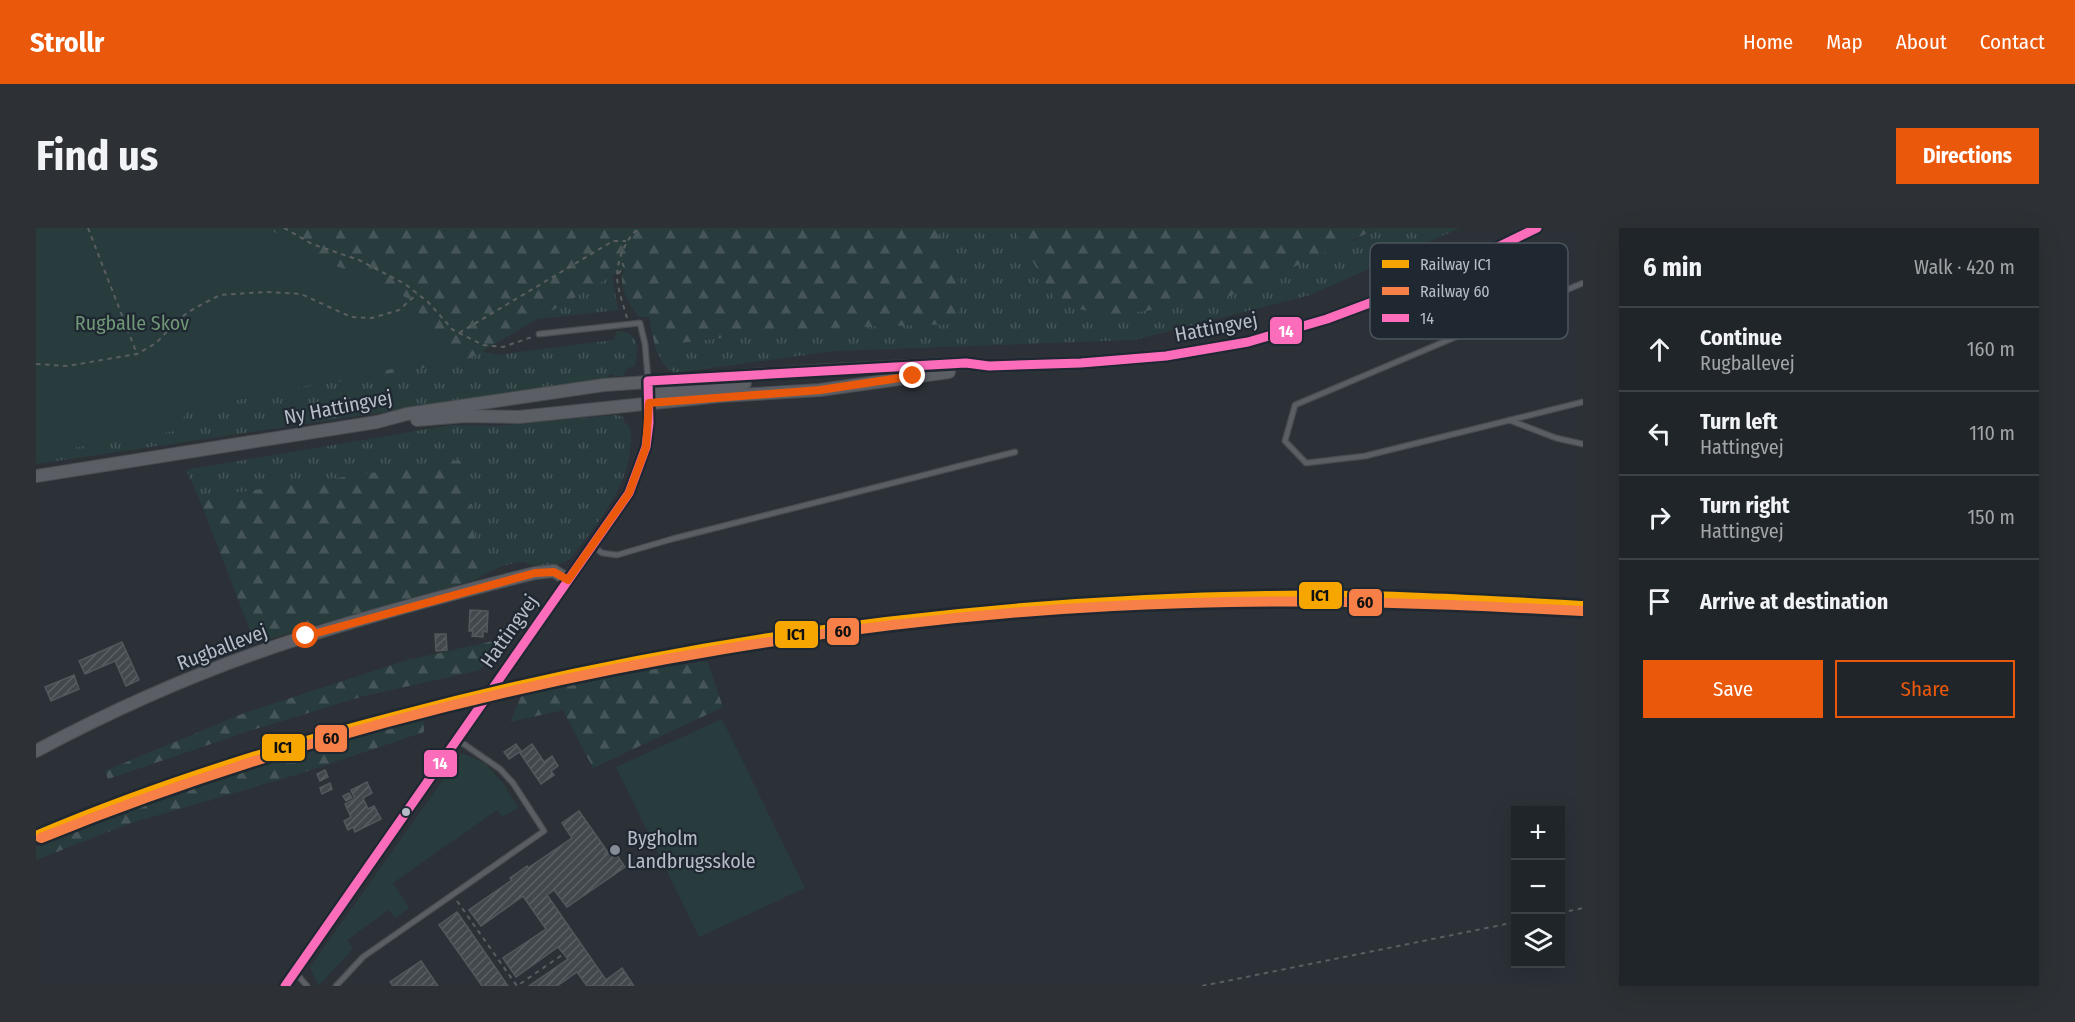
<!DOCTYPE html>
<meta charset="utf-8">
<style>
body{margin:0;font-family:"Fira Sans Condensed",sans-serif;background:#2d3135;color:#f1f3f6}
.controls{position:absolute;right:18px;bottom:18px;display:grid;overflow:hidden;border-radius:0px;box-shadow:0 6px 24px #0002}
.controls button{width:54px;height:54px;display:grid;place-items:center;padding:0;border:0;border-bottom:2px solid #3d4246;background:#202529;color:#f1f3f6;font:30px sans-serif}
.stop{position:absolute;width:18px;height:18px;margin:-14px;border:4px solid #ea580c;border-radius:50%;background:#fff}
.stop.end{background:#ea580c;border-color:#fff;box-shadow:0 2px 6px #0008}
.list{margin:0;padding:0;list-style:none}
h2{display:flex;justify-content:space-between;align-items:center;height:78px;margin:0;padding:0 24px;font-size:26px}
h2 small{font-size:20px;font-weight:400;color:#a2a5a8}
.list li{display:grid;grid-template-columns:39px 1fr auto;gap:18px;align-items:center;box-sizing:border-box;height:84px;padding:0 24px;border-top:2px solid #3d4246}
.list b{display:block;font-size:22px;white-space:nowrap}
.list p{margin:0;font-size:20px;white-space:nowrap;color:#a2a5a8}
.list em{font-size:20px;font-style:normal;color:#a2a5a8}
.actions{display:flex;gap:12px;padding:18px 24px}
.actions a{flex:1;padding:14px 0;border:2px solid #ea580c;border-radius:0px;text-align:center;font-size:21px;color:#ea580c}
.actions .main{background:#ea580c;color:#fff}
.icon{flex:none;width:33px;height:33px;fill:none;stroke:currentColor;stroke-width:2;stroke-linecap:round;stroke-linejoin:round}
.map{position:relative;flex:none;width:1547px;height:758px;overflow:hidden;border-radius:0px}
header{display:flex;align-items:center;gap:36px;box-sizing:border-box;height:84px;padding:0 30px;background:#ea580c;color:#fff}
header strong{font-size:28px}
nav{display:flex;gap:33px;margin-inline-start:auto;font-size:21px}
.intro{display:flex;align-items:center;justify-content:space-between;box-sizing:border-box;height:144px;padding:0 36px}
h1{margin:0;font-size:42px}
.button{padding:15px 27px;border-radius:0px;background:#ea580c;color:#fff;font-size:21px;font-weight:700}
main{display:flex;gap:36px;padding:0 36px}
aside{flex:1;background:#202529;border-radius:0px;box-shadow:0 6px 24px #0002}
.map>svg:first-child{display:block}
.grass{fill:url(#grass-tufts)}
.forest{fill:url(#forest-firs)}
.green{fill:#293c3d}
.building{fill:url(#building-hatch);stroke:#53585f;stroke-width:1.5}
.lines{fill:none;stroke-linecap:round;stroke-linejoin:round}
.service-casing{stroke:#494d52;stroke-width:7}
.tertiary-casing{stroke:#494d52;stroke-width:14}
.path{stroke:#595e62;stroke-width:2;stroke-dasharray:4.5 4.5;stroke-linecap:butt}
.service{stroke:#5b5f65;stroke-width:4.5}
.tertiary{stroke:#5b5f65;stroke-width:12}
.bus-1-casing{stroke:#1f2731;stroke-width:14}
.bus-1{stroke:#fb6dba;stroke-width:9}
.rail-1-casing{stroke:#1f2731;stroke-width:15}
.rail-2-casing{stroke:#1f2731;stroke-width:15}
.rail-1{stroke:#f7a600;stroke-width:10}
.rail-2{stroke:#f78048;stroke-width:10}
.route{stroke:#ea580c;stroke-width:8}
.bus-dot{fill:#b6bdc7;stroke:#1f2731;stroke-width:2}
.poi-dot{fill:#858c95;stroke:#1f2731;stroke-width:2}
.labels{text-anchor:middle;stroke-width:4.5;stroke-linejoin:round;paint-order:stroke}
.park-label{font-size:20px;fill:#6f9676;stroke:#1f2731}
.street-label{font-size:20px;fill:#b6bdc7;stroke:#1f2731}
.poi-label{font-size:20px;fill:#b6bdc7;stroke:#1f2731;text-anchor:start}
.key{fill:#1f2731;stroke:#4c545e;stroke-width:1.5}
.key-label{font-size:16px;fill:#b6bdc7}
.line-badge{stroke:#1f2731;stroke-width:2}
.badge-label{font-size:16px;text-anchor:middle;font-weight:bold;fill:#fff}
.pale-badge-label{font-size:16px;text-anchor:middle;font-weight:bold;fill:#111}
</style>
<header>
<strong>Strollr</strong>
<nav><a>Home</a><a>Map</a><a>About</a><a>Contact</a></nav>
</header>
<div class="intro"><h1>Find us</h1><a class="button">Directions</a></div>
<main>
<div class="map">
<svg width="1547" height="758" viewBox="0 0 1547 758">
<defs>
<pattern id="grass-tufts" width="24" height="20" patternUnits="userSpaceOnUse" patternTransform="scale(1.5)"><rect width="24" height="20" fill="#293c3d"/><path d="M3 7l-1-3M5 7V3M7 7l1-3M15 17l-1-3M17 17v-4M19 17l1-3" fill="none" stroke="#465658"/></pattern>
<pattern id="forest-firs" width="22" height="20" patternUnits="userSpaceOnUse" patternTransform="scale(1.5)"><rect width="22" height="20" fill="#293c3d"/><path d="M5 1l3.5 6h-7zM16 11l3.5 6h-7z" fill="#465658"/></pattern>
<pattern id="building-hatch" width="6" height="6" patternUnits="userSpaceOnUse" patternTransform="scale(1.5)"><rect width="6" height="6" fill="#43484d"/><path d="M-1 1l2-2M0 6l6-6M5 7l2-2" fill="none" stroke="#5c6065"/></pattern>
</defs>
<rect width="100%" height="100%" fill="#2b3137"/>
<!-- grass -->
<g class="grass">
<path d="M899,0h78l45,76 297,-64 25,-12h80l-150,67 -176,45 -301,11 -158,22c-12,-5 -15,-15 -20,-27l141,-17 163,-46z"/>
<polygon points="576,47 582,82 501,91"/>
<path d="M581,103c22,1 22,16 18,34l-9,4 -2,6 -10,2 -1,-3 -5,1v4l-572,85v-16l143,-21 -4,-19 290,-47 17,-10 15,4 117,-15z"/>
<path d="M581,187l6,2 1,5c7,4 7,9 7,17 0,46 -34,84 -60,119 -10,8 -25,10 -37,7 -3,0 -6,-2 -9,-3 -15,-1 -38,10 -50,18l6,-12 -8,-38 -8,-71 -266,39 -13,-28 265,-45 45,1z"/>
</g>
<!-- forest -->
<g class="forest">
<path d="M0,0h899l24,55 -1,41 -162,5 -141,17 -6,-29h-10c-11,-14 -22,-32 -15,-48l-159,92 -290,47 4,20 -143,20z"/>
<polygon points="977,0 1343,0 1185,72 1074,88 1022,76"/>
<polygon points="430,231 437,302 445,340 439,352 219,415 163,270"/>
<polygon points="466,411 444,442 328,468 210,504 72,551 69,543 206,486 368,433"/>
<polygon points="671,433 687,479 557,540 527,482 474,494 487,464 541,452"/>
<polygon points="387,486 388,504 266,545 95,595 0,632 0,619 116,570 272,519"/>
</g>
<!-- green -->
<g class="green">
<polygon points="0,0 232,0 272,25 371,70 392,96 410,130 152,182 139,203 0,226"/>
<polygon points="686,491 769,660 663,709 580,539"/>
<polygon points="426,525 449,535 468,556 482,580 466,589 461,582 357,655 373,680 360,690 353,682 311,712 317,721 282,758 274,739"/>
</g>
<!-- building -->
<g class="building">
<polygon points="434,382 452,383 451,404 447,403 447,409 436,408 437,403 433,403"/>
<polygon points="399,406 410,406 411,422 400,423"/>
<polygon points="86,414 103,452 90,458 79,433 49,446 43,433"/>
<polygon points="38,447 43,461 15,473 9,459"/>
<polygon points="480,516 485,523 473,531 468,524"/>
<polygon points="496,516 508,534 516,528 522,538 515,543 518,547 505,556 484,525"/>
<polygon points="289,542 292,549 284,553 281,546"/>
<polygon points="331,554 336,565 327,570 332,581 338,578 345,591 319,604 317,599 312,602 308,593 315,589 309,576 319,571 315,562"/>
<polygon points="294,555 296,561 286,566 284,560"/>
<polygon points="313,565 316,570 310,573 307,568"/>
<polygon points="543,583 571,623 568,627 577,621 589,639 531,679 518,662 511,667 570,752 586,740 598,758 551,758 541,744 521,758 493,758 532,731 522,719 480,749 467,730 510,701 487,668 445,698 433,682 476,652 474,650 491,638 492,640 536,610 526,595"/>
<polygon points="421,684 472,758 446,758 440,749 403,697"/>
<polygon points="385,733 402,758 357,758 354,754"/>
</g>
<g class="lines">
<!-- service casing -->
<g class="service-casing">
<g id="service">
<polyline points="1547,55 1259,177 1249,213 1270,235 1329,228 1547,174"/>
<polyline points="503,106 604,95 609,116 612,151"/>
<polyline points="1473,192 1520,210 1547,216"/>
<polyline points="557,318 566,325 581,327 636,311 979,224"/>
<polyline points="259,744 271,758"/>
<polyline points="300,758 327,729 508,603 477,555 464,541 422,512"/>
</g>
</g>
<!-- tertiary casing -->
<g class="tertiary-casing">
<g id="tertiary">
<polyline points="613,175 620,165 628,162 709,155"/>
<polyline points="381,192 429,188 483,189 685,168 784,162 913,144"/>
<polyline points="0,248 341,194 371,186 568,157 778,143 930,135 953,138 1045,135 1130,128 1212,114 1291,91 1390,54 1501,0"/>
<path d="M0,523c86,-46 178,-86 271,-115 76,-24 152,-44 228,-63l19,-2 14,9"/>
<polyline points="249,758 593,265 610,219 613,195 612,153"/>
</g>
</g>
<!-- path -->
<g class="path">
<polyline points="52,0 101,126"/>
<polyline points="248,0 276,16 323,32 369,56 392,74 417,102 447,117 467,119 496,109"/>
<polyline points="582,46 588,39 585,31"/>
<path d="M591,90c-3,-11 -7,-22 -9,-33 -4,-19 6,-45 21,-57"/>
<polyline points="423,105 577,13 590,13"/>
<polyline points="0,136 31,138 101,126 120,115 144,90 159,80 184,67 229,64 265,66 315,89 336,90 363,82 381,66"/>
<polyline points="421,673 481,758 526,727"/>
<polyline points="1524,685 1547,680"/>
<polyline points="1166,758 1480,694"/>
</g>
<!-- service -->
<use href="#service" class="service"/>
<!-- tertiary -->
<use href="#tertiary" class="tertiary"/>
<!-- bus-1 casing -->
<g class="bus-1-casing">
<polyline id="bus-1" points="249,758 593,265 610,219 613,195 612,153 930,135 953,138 1045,135 1130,128 1212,114 1291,91 1390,54 1501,0"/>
</g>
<!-- bus-1 -->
<use href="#bus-1" class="bus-1"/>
<!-- rail-1 casing -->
<g class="rail-1-casing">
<path id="rail-1" d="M0,608c117,-50 238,-88 361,-120 285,-76 574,-115 869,-120 106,-2 211,4 317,10"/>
</g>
<!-- rail-2 casing -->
<g class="rail-2-casing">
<path id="rail-2" d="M5,610c220,-89 449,-150 683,-189 153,-25 309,-42 464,-46 132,-4 263,1 394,8"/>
</g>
<!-- rail-1 -->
<use href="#rail-1" class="rail-1"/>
<!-- rail-2 -->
<use href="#rail-2" class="rail-2"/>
</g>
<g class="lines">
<!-- route -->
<polyline class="route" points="270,408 499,345 518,344 532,352 593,265 610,219 613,175 784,162 877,148"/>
</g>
<!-- markers -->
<circle class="bus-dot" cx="370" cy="584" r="5"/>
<circle class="poi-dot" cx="579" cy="622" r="6"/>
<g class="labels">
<!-- park labels -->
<g class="park-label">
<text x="96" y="102">Rugballe Skov</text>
</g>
<!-- street labels -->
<g class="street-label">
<text transform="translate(1180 99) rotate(-11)" y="7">Hattingvej</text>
<text transform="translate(302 179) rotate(-11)" y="7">Ny Hattingvej</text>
<text transform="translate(473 403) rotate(-55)" y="7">Hattingvej</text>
<text transform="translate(186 419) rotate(-21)" y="7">Rugballevej</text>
</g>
<!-- poi labels -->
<g class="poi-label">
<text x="591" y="617">Bygholm<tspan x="591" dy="23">Landbrugsskole</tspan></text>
</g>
</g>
<!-- legend -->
<rect x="1334" y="15" width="198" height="96" rx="9" class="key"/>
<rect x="1346" y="32" width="27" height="8" fill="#f7a600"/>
<rect x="1346" y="59" width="27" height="8" fill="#f78048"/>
<rect x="1346" y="86" width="27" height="8" fill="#fb6dba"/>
<g class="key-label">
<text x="1384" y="42">Railway IC1</text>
<text x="1384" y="69">Railway 60</text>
<text x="1384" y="96">14</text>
</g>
<g class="line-badge">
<rect x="1233" y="88" width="34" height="29" rx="6" fill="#fb6dba"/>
<rect x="1262" y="353" width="45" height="29" rx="6" fill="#f7a600"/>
<rect x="1312" y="360" width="35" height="29" rx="6" fill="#f78048"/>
<rect x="790" y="389" width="34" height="29" rx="6" fill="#f78048"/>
<rect x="738" y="392" width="45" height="29" rx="6" fill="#f7a600"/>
<rect x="278" y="496" width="34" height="29" rx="6" fill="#f78048"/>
<rect x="225" y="505" width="45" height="29" rx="6" fill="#f7a600"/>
<rect x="387" y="521" width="35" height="29" rx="6" fill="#fb6dba"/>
</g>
<g class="badge-label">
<text x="1250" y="109">14</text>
<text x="404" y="541">14</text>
</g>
<g class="pale-badge-label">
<text x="1284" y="373">IC1</text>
<text x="1329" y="380">60</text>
<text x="807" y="409">60</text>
<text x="760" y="412">IC1</text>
<text x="295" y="516">60</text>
<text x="247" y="525">IC1</text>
</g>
</svg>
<div class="controls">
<button>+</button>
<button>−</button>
<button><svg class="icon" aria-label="layers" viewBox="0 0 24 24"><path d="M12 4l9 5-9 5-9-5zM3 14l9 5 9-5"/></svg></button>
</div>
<div class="stop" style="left:270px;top:408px"></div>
<div class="stop end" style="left:877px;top:148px"></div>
</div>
<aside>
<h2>6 min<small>Walk · 420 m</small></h2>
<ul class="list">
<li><svg class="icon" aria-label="ahead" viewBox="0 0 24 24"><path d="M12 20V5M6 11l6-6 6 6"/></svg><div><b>Continue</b><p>Rugballevej</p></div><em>160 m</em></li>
<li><svg class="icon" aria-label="left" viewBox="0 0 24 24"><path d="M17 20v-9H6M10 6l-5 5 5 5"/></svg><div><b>Turn left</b><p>Hattingvej</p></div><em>110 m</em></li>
<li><svg class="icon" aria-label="right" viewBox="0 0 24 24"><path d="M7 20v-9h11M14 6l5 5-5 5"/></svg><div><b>Turn right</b><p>Hattingvej</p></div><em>150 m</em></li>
<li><svg class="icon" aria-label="arrive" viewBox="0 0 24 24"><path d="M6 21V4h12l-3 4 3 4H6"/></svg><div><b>Arrive at destination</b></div></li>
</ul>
<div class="actions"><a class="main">Save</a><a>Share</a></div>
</aside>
</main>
